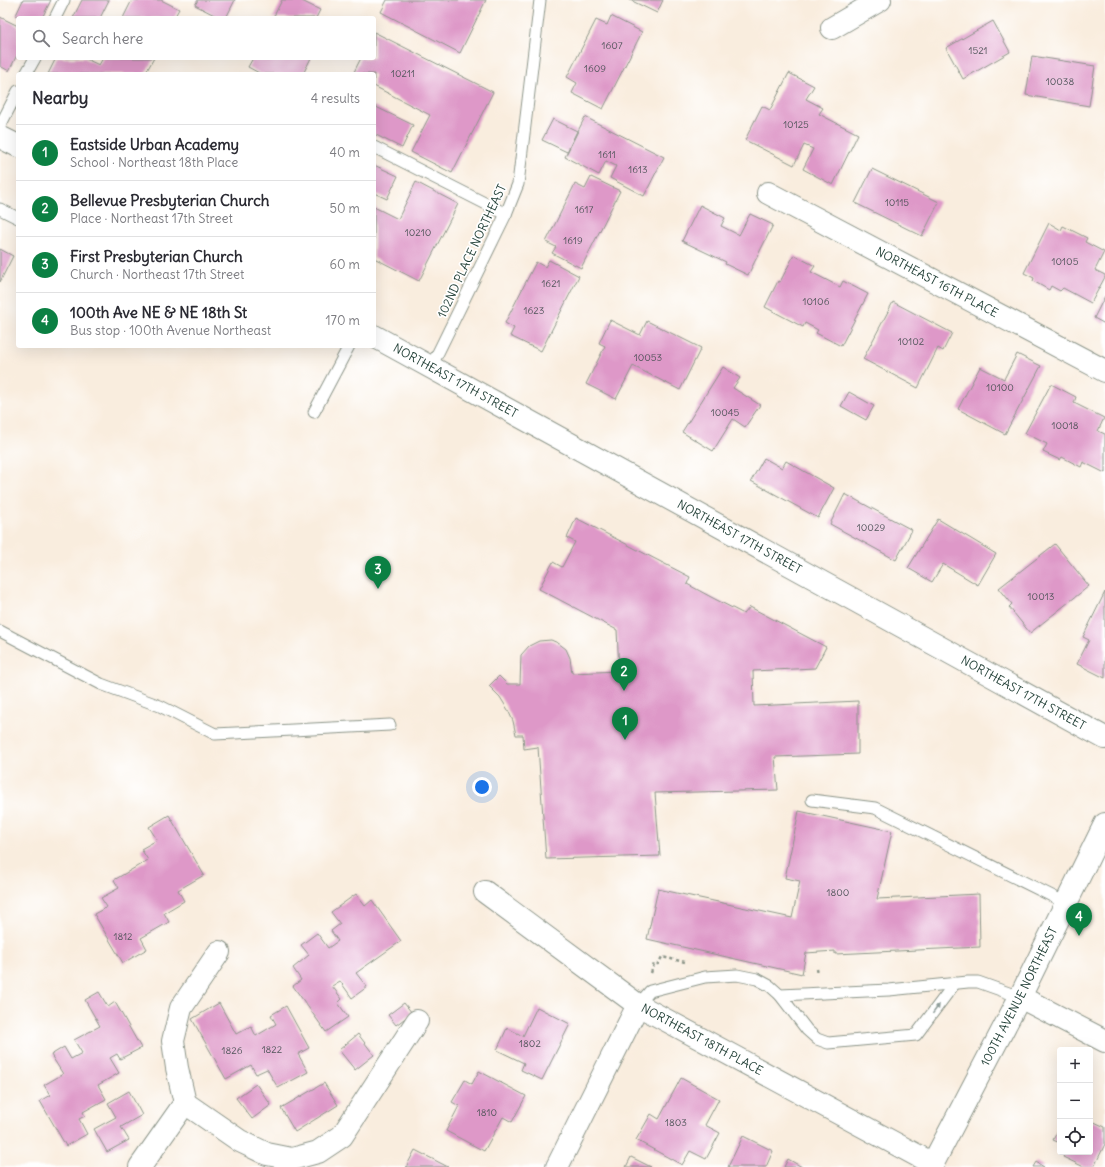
<!DOCTYPE html>
<meta charset="utf-8">
<style>
body{margin:0;font-family:Delius,sans-serif;background:#f2f2f3;color:#2b2b33}
.controls{position:absolute;right:12px;bottom:12px;display:grid;overflow:hidden;border-radius:4px;box-shadow:0 4px 16px #0002}
.controls button{width:36px;height:36px;display:grid;place-items:center;padding:0;border:0;border-bottom:1px solid #e1e1e2;background:#fff;color:#2b2b33;font:20px sans-serif}
.you{position:absolute;left:482px;top:787px;width:14px;height:14px;margin:-10px;border:3px solid #fff;border-radius:50%;background:#1a73e8;box-shadow:0 0 0 6px #1a73e833}
.badge{display:grid;place-items:center;width:26px;height:26px;border-radius:50%;background:#0b8043;color:#fff;font-size:13px;font-weight:700}
.pin{position:absolute;translate:-50% -33px;filter:drop-shadow(0 1px 2px #0008)}
.pin::after{content:'';position:absolute;top:21px;width:14px;height:12px;background:inherit;clip-path:polygon(0 0,100% 0,50% 100%)}
.list{margin:0;padding:0;list-style:none}
h2{display:flex;justify-content:space-between;align-items:center;height:52px;margin:0;padding:0 16px;font-size:17px}
h2 small{font-size:13px;font-weight:400;color:#7c7c81}
.list li{display:grid;grid-template-columns:26px 1fr auto;gap:12px;align-items:center;box-sizing:border-box;height:56px;padding:0 16px;border-top:1px solid #e1e1e2}
.list b{display:block;font-size:15px;white-space:nowrap}
.list p{margin:0;font-size:13px;white-space:nowrap;color:#7c7c81}
.list em{font-size:13px;font-style:normal;color:#7c7c81}
.icon{flex:none;width:22px;height:22px;fill:none;stroke:currentColor;stroke-width:2;stroke-linecap:round;stroke-linejoin:round}
.map{position:relative;flex:none;width:1105px;height:1167px;overflow:hidden}
.search{position:absolute;background:#fff;box-shadow:0 4px 16px #0002;left:16px;top:16px;width:360px;height:44px;display:flex;align-items:center;gap:10px;box-sizing:border-box;padding:0 14px;border-radius:4px;color:#7c7c81;font-size:15px}
.panel{position:absolute;background:#fff;box-shadow:0 4px 16px #0002;left:16px;top:72px;width:360px;height:276px;border-radius:4px}
.map>svg:first-child{display:block}
.building{fill:#de98c8}
.lines{fill:none;stroke-linecap:round;stroke-linejoin:round}
.lane-casing{stroke:#8c9589;stroke-width:13}
.street-casing{stroke:#8c9589;stroke-width:24}
.secondary-casing{stroke:#8c9589;stroke-width:24}
.path{stroke:#8c9589;stroke-width:2.5;stroke-dasharray:3 3;stroke-linecap:butt}
.lane{stroke:#fff;stroke-width:11}
.street{stroke:#fff;stroke-width:22}
.secondary{stroke:#fff;stroke-width:22}
.oneway{fill:#8f9e9a}
.labels{text-anchor:middle;stroke-width:3.5;stroke-linejoin:round;paint-order:stroke}
.number-label{font-size:10px;fill:#4f5459}
.street-label{font-size:12px;fill:#1f3d34;stroke:#fff}
</style>
<div class="map">
<svg width="1105" height="1167" viewBox="0 0 1105 1167">
<rect width="100%" height="100%" fill="#fff"/>
<filter id="ink" filterUnits="userSpaceOnUse"><feTurbulence type="fractalNoise" baseFrequency=".025" numOctaves="2"/><feDisplacementMap in="SourceGraphic" scale="8" xChannelSelector="R" yChannelSelector="G"/><feConvolveMatrix kernelMatrix="1 2 1 2 8 2 1 2 1" color-interpolation-filters="sRGB"/></filter>
<filter id="wash" filterUnits="userSpaceOnUse"><feTurbulence type="fractalNoise" baseFrequency=".012" numOctaves="4" result="noise"/><feDisplacementMap in="SourceGraphic" scale="16" xChannelSelector="R" yChannelSelector="G"/><feGaussianBlur stdDeviation="0.9" result="paint"/><feColorMatrix in="noise" values="0 0 0 0 0 0 0 0 0 0 0 0 0 0 0 0 0 1.4 0 .05"/><feComposite in="paint" operator="in"/></filter>
<g filter="url(#wash)">
<rect width="100%" height="100%" fill="#f9edde"/>
<g id="blocks">
<!-- building -->
<g class="building">
<polygon points="23,0 51,0 42,18 22,18 16,15"/>
<polygon points="82,0 109,0 100,18 73,18"/>
<polygon points="132,0 161,0 179,9 174,18 123,18"/>
<polygon points="198,0 235,0 226,18 220,18 195,5"/>
<polygon points="282,0 300,0 320,10 316,18 273,18"/>
<polygon points="387,0 486,0 460,53 381,12"/>
<polygon points="630,0 663,0 657,13"/>
<polygon points="611,16 642,32 603,109 572,93 577,83 567,77 596,20 607,25"/>
<polygon points="0,17 18,26 18,53 9,71 0,66"/>
<polygon points="993,21 1010,52 963,79 946,48"/>
<polygon points="374,32 493,92 452,173 411,152 430,115 374,86 374,74 353,74 361,58 374,58"/>
<polygon points="1032,56 1095,66 1089,106 1026,95"/>
<polygon points="56,58 84,58 99,65 103,58 154,58 145,74 48,74"/>
<polygon points="253,58 311,58 303,74 261,74 248,67"/>
<polygon points="789,73 814,86 806,99 823,108 819,114 858,134 833,185 803,169 813,149 804,145 794,165 745,140 762,106 770,110"/>
<polygon points="374,106 413,125 402,148 374,134"/>
<polygon points="585,117 664,157 644,196 610,178 616,166 606,161 599,175 565,157"/>
<polygon points="553,119 577,131 567,152 542,140"/>
<polygon points="374,165 398,176 387,199 374,193"/>
<polygon points="872,169 939,202 922,236 855,203"/>
<polygon points="591,177 620,191 581,268 552,253 556,247 546,242 575,184 585,189"/>
<polygon points="416,182 458,204 419,281 374,258 374,207 398,219"/>
<polygon points="700,205 725,218 721,226 739,235 750,214 773,225 748,275 725,264 726,262 682,241"/>
<polygon points="1049,223 1061,230 1063,226 1087,238 1085,242 1104,252 1095,270 1105,275 1105,277 1091,303 1063,288 1060,291 1051,286 1049,290 1033,281 1034,278 1024,273"/>
<polygon points="0,249 13,256 0,282"/>
<polygon points="794,255 815,266 811,272 840,287 843,281 868,294 841,346 816,333 818,330 805,323 803,327 765,307 778,281 780,282"/>
<polygon points="549,260 579,276 541,351 510,336 514,328 505,323 536,262 545,267"/>
<polygon points="1105,296 1105,324 1094,318"/>
<polygon points="893,302 952,333 943,351 938,348 918,388 863,359"/>
<polygon points="610,320 640,335 647,321 701,348 680,390 633,366 616,399 586,384 605,346 599,343"/>
<polygon points="1017,354 1041,366 1005,434 958,409 980,367 1004,379"/>
<polygon points="723,367 740,378 733,388 760,405 745,427 733,419 713,451 682,432"/>
<polygon points="1051,384 1076,397 1074,403 1104,418 1098,431 1105,434 1105,473 1083,462 1081,467 1062,457 1060,460 1043,452 1047,444 1025,433"/>
<polygon points="849,392 874,406 866,420 841,406"/>
<polygon points="764,458 782,468 786,461 834,488 818,518 751,481"/>
<polygon points="845,494 912,530 896,560 830,524"/>
<polygon points="576,518 690,577 687,584 711,597 744,614 750,607 826,647 815,668 753,671 754,706 858,701 858,754 775,757 778,790 655,793 660,856 546,859 538,747 524,749 523,735 516,735 513,721 508,710 500,697 489,686 499,676 507,684 520,684 521,655 529,646 539,641 551,640 558,643 566,649 570,658 572,673 619,671 617,630 539,589 553,562 562,567 575,542 567,538"/>
<polygon points="938,519 996,554 978,585 943,564 932,582 908,568"/>
<polygon points="1055,544 1089,586 1030,633 1009,607 1012,604 999,588"/>
<polygon points="1105,592 1105,678 1077,664 1089,640 1083,637"/>
<polygon points="799,811 892,831 877,899 979,894 980,947 835,954 835,951 806,953 802,974 647,939 658,889 792,918 800,881 785,878"/>
<polygon points="169,815 204,875 178,890 184,901 164,913 169,922 141,938 147,949 123,963 94,914 107,907 101,898 119,888 114,880 148,860 141,849 157,840 149,827"/>
<polygon points="356,894 365,906 372,900 401,941 356,973 367,987 352,998 340,981 332,986 342,999 338,1003 348,1017 326,1032 293,986 301,980 293,968 309,955 301,945 317,933 328,948 338,941 331,931 340,924 331,912"/>
<polygon points="99,992 108,1007 115,1002 141,1048 120,1059 117,1054 110,1058 119,1073 98,1085 106,1099 83,1112 85,1116 79,1119 87,1134 66,1146 40,1101 50,1095 44,1085 63,1074 51,1055 64,1047 71,1059 82,1053 74,1040 100,1026 85,1000"/>
<polygon points="219,1003 236,1034 251,1026 256,1036 276,1024 271,1015 286,1006 309,1048 298,1054 308,1072 278,1088 267,1069 256,1074 251,1065 226,1079 192,1019"/>
<polygon points="404,1003 412,1013 396,1025 388,1015"/>
<polygon points="537,1007 570,1024 542,1080 521,1070 524,1063 497,1050 507,1028 523,1036"/>
<polygon points="358,1034 374,1055 355,1070 339,1050"/>
<polygon points="479,1071 526,1096 512,1122 503,1117 484,1151 446,1131 459,1106 452,1102 465,1080 472,1084"/>
<polygon points="681,1078 719,1099 705,1125 720,1133 706,1159 690,1151 682,1165 636,1140 651,1114 659,1119"/>
<polygon points="324,1083 338,1105 295,1132 281,1108"/>
<polygon points="256,1084 271,1105 252,1119 236,1098"/>
<polygon points="129,1091 142,1115 121,1127 129,1140 107,1152 94,1129 116,1117 108,1103"/>
<polygon points="1090,1120 1105,1127 1105,1144 1094,1167 1084,1167 1063,1157 1066,1152 1090,1152"/>
<polygon points="1060,1126 1060,1143 1053,1140"/>
<polygon points="743,1136 773,1151 766,1167 728,1167"/>
<polygon points="415,1150 448,1167 406,1167"/>
<polygon points="631,1157 651,1167 626,1167"/>
<polygon points="788,1159 802,1167 784,1167"/>
<polygon points="1036,1162 1044,1167 1033,1167"/>
</g>
</g>
</g>
<g filter="url(#ink)">
<use href="#blocks" fill-opacity="0" stroke="#8c9589" stroke-width="1"/>
<g class="lines">
<!-- lane casing -->
<g class="lane-casing">
<g id="lane">
<polyline points="55,18 64,0"/>
<polyline points="26,74 35,58"/>
<polyline points="0,126 18,91"/>
<polyline points="374,147 506,214"/>
<polyline points="0,209 18,218"/>
<polyline points="431,367 506,214 518,184 540,0"/>
<polyline points="314,412 349,346"/>
<polyline points="0,631 101,684 160,706 215,734 390,725"/>
<polyline points="812,800 875,808 1066,903"/>
<polyline points="780,995 807,1030 817,1039 828,1043 916,1035 955,983"/>
<polyline points="638,1005 650,991 705,977 737,975 757,979 770,986 780,995 889,990 968,982 978,982 1020,997"/>
</g>
</g>
<!-- street casing -->
<g class="street-casing">
<g id="street">
<polyline points="832,28 880,0"/>
<polyline points="0,137 18,146"/>
<path id="s1" d="M768,193l337,178"/>
<path id="s2" d="M374,336l731,402"/>
<path id="s3" d="M485,892l153,113 295,159"/>
<polyline points="1020,997 1105,1041"/>
<polyline points="185,1103 240,1141 267,1154 292,1159 318,1152 342,1136 417,1021"/>
<polyline points="140,1167 185,1103 177,1068 173,1041 181,1008 219,952"/>
<polyline points="557,1167 638,1005"/>
</g>
</g>
<!-- secondary casing -->
<g class="secondary-casing">
<g id="secondary">
<path id="s4" d="M931,1167l89,-170 85,-173"/>
</g>
</g>
<!-- path -->
<g class="path">
<polyline points="817,969 818,974"/>
<polyline points="651,973 654,964 658,964 662,957 685,962"/>
</g>
<!-- lane -->
<use href="#lane" class="lane"/>
<!-- street -->
<use href="#street" class="street"/>
<!-- secondary -->
<use href="#secondary" class="secondary"/>
</g>
<!-- one-way arrows -->
<defs><path id="oneway-solid" d="M-6-.8H1V-3.2L6.5 0L1 3.2V.8H-6Z"/></defs>
<use class="oneway" href="#oneway-solid" transform="translate(936 1009) rotate(-54)"/>
</g>
<g class="labels">
<!-- number labels -->
<g class="number-label">
<text x="612" y="49">1607</text>
<text x="978" y="54">1521</text>
<text x="595" y="72">1609</text>
<text x="403" y="77">10211</text>
<text x="1060" y="85">10038</text>
<text x="796" y="128">10125</text>
<text x="607" y="158">1611</text>
<text x="638" y="173">1613</text>
<text x="897" y="206">10115</text>
<text x="584" y="213">1617</text>
<text x="418" y="236">10210</text>
<text x="573" y="244">1619</text>
<text x="1065" y="265">10105</text>
<text x="551" y="287">1621</text>
<text x="816" y="305">10106</text>
<text x="534" y="314">1623</text>
<text x="911" y="345">10102</text>
<text x="648" y="361">10053</text>
<text x="1000" y="391">10100</text>
<text x="725" y="416">10045</text>
<text x="1065" y="429">10018</text>
<text x="871" y="531">10029</text>
<text x="1041" y="600">10013</text>
<text x="838" y="896">1800</text>
<text x="123" y="940">1812</text>
<text x="530" y="1047">1802</text>
<text x="272" y="1053">1822</text>
<text x="232" y="1054">1826</text>
<text x="487" y="1116">1810</text>
<text x="676" y="1126">1803</text>
</g>
<!-- street labels -->
<g class="street-label">
<text transform="translate(472 251) rotate(-65)" y="4">102ND PLACE NORTHEAST</text>
<text dy="4" stroke="none"><textPath href="#s1" startOffset="191">NORTHEAST 16TH PLACE</textPath></text>
<text dy="4" stroke="none"><textPath href="#s2" startOffset="93">NORTHEAST 17TH STREET</textPath></text>
<text dy="4" stroke="none"><textPath href="#s2" startOffset="417">NORTHEAST 17TH STREET</textPath></text>
<text dy="4" stroke="none"><textPath href="#s2" startOffset="741">NORTHEAST 17TH STREET</textPath></text>
<text dy="4" stroke="none"><textPath href="#s4" startOffset="192">100TH AVENUE NORTHEAST</textPath></text>
<text dy="4" stroke="none"><textPath href="#s3" startOffset="263">NORTHEAST 18TH PLACE</textPath></text>
</g>
</g>
</svg>
<div class="controls">
<button>+</button>
<button>−</button>
<button><svg class="icon" aria-label="locate" viewBox="0 0 24 24"><circle cx="12" cy="12" r="6"/><path d="M12 2v4M12 18v4M2 12h4M18 12h4"/></svg></button>
</div>
<div class="you"></div>
<div class="pin badge" style="left:625px;top:740px">1</div>
<div class="pin badge" style="left:624px;top:691px">2</div>
<div class="pin badge" style="left:378px;top:589px">3</div>
<div class="pin badge" style="left:1079px;top:936px">4</div>
<div class="search"><svg class="icon" aria-label="search" viewBox="0 0 24 24"><circle cx="10" cy="10" r="6"/><path d="M15 15l6 6"/></svg>Search here</div>
<section class="panel">
<h2>Nearby<small>4 results</small></h2>
<ul class="list">
<li><span class="badge">1</span><div><b>Eastside Urban Academy</b><p>School · Northeast 18th Place</p></div><em>40 m</em></li>
<li><span class="badge">2</span><div><b>Bellevue Presbyterian Church</b><p>Place · Northeast 17th Street</p></div><em>50 m</em></li>
<li><span class="badge">3</span><div><b>First Presbyterian Church</b><p>Church · Northeast 17th Street</p></div><em>60 m</em></li>
<li><span class="badge">4</span><div><b>100th Ave NE &amp; NE 18th St</b><p>Bus stop · 100th Avenue Northeast</p></div><em>170 m</em></li>
</ul>
</section>
</div>
